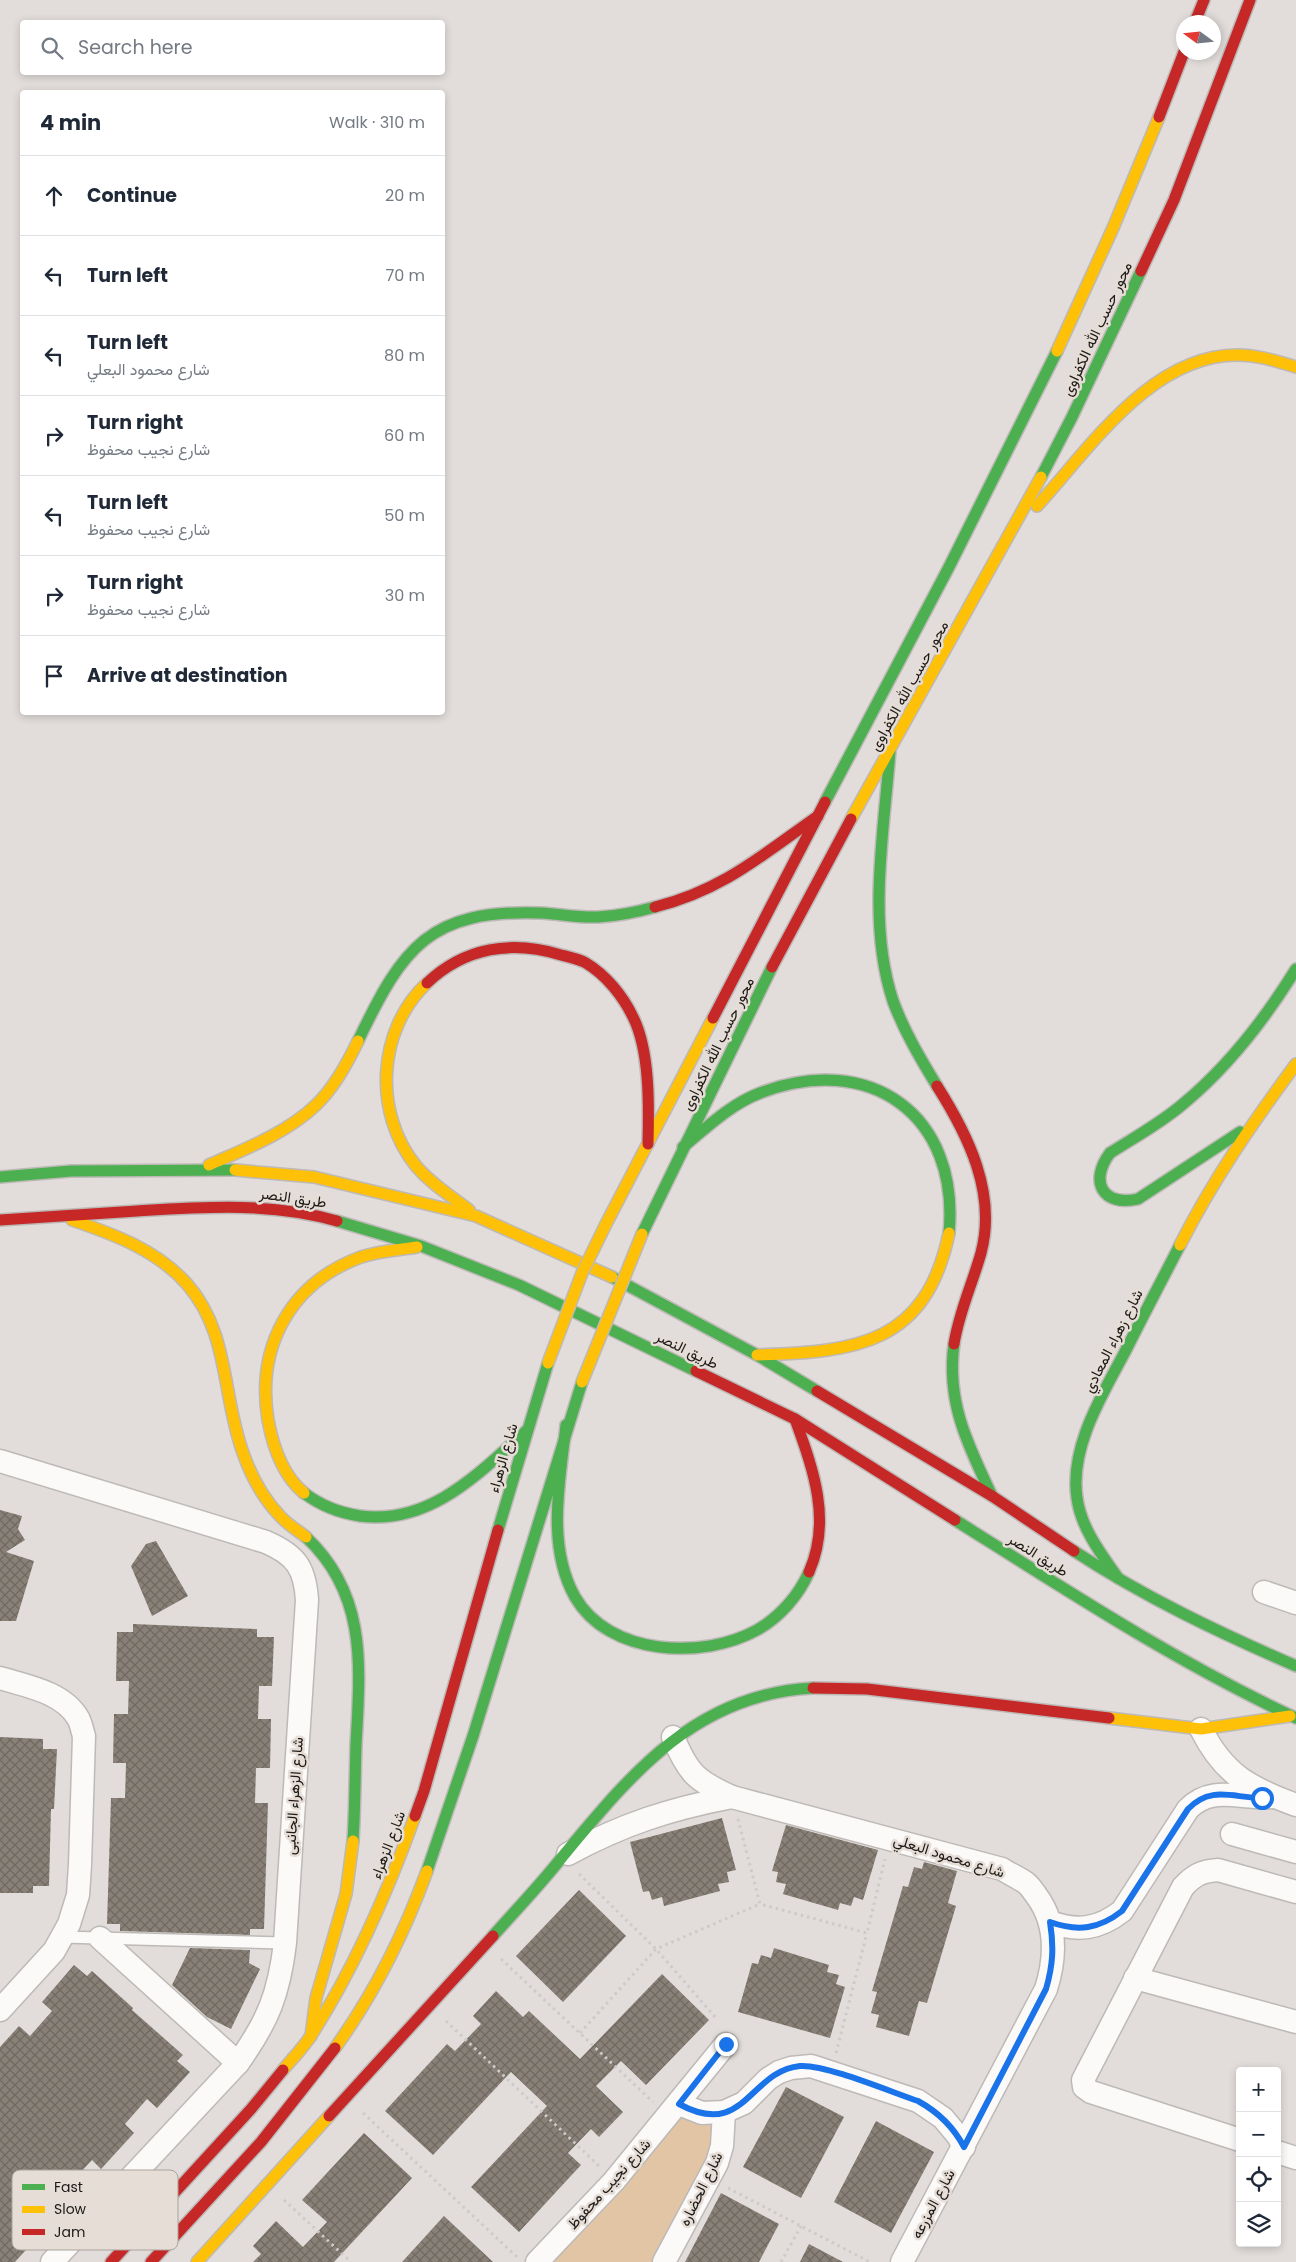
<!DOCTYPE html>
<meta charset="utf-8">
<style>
body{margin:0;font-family:Poppins,Vazirmatn,sans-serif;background:#f2f2f3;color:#1f2937}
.controls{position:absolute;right:15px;bottom:15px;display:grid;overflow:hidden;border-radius:5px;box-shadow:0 2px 8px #0003}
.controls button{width:45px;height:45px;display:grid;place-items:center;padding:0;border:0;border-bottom:1px solid #e0e1e3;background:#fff;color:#1f2937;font:25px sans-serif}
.compass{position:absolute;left:1176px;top:15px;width:45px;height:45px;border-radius:50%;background:#fff;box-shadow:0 2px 8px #0003;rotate:285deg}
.stop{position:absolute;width:15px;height:15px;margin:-11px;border:4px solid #1a73e8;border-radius:50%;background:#fff}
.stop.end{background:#1a73e8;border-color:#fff;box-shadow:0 1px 5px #0008}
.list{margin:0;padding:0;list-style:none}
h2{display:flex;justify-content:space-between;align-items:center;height:65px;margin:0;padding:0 20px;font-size:21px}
h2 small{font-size:16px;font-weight:400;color:#747a83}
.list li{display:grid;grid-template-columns:32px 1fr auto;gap:15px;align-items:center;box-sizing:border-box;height:80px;padding:0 20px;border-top:1px solid #e0e1e3}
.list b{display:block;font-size:19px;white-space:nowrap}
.list p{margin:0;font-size:16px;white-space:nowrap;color:#747a83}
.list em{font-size:16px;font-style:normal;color:#747a83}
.icon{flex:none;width:28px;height:28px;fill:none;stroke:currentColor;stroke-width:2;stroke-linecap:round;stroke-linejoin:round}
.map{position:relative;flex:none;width:1296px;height:2262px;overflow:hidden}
.search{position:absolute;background:#fff;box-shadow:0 2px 8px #0003;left:20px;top:20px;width:425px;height:55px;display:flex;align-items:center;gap:12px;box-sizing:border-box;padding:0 18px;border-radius:5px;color:#747a83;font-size:19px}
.panel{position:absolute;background:#fff;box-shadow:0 2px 8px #0003;left:20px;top:90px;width:425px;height:625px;border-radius:5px}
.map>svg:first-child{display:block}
.garden{fill:#e2c5a5}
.building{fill:url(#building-cross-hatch)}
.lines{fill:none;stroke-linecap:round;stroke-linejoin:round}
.lane-casing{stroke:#bdb9b7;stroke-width:14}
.street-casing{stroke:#bdb9b7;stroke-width:25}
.fast-casing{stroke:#bdb9b7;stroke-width:14}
.slow-casing{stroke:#bdb9b7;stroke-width:14}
.jam-casing{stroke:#bdb9b7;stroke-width:14}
.path{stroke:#cccaca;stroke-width:3;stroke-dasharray:2.5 4;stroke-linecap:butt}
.lane{stroke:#fbfaf9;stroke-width:11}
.street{stroke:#fbfaf9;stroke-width:22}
.fast{stroke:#4caf50;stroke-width:11}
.slow{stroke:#ffc107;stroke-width:11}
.jam{stroke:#c62828;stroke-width:11}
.slow-bridge-casing{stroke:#bdb9b7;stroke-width:14;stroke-linecap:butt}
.slow-bridge{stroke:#ffc107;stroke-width:11}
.route{stroke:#1a73e8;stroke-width:6}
.labels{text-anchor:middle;stroke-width:5;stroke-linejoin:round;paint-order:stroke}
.street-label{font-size:15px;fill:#1c1916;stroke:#e5ddd6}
.key{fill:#e5ddd6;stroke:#a9a29c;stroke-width:1}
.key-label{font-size:14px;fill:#1c1916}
</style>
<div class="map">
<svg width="1296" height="2262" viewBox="0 0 1296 2262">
<defs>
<pattern id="building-cross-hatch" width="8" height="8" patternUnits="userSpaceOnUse" patternTransform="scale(1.25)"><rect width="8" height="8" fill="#898178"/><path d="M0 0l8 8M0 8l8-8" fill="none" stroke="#6f6961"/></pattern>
</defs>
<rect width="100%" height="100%" fill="#e2ddda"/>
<!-- garden -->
<polygon class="garden" points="678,2116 693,2123 715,2121 709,2160 654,2262 548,2262"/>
<!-- building -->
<g class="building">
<polygon points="0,1510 22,1516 18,1529 25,1540 6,1552 34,1561 16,1621 0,1621"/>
<polygon points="156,1541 188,1596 152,1616 131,1566 146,1544"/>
<polygon points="133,1624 257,1629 257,1637 274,1637 272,1686 259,1686 258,1719 271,1719 270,1768 256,1768 255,1803 268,1803 264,1929 250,1929 250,1935 120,1931 120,1924 107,1924 111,1798 125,1798 126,1763 113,1763 114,1714 128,1714 129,1681 116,1681 117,1632 133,1632"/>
<polygon points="0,1737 43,1739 43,1749 57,1749 54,1809 51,1809 49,1886 33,1886 33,1893 0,1893"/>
<polygon points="722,1818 736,1870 727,1872 729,1882 718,1884 720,1891 664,1906 662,1897 652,1900 649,1891 643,1892 630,1842"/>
<polygon points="786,1825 878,1850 863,1900 854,1897 851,1906 840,1903 838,1910 783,1894 786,1884 776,1882 778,1872 772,1871"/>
<polygon points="924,1862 957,1871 948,1903 956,1906 927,2003 919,2001 909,2036 876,2027 879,2015 871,2013 877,1992 872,1991 903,1886 908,1887 914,1867 922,1869"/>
<polygon points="579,1890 626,1936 563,2002 516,1956"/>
<polygon points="190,1948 250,1950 249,1963 260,1969 231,2029 207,2017 172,1985"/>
<polygon points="774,1948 829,1965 827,1972 839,1975 836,1984 845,1987 830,2038 738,2012 752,1963 758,1964 761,1955 771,1958"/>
<polygon points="74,1965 87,1976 92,1971 133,2008 132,2010 183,2055 177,2061 190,2072 157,2108 147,2099 125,2124 134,2133 101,2169 92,2160 68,2186 78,2195 45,2232 44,2230 15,2262 0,2262 0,2047 19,2026 30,2036 52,2011 42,2002"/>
<polygon points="662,1974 709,2020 646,2085 621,2061 596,2086 623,2112 599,2137 591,2129 568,2153 581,2165 519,2232 471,2187 547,2106 511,2072 433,2155 385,2111 447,2044 455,2051 481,2024 473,2016 496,1991 523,2017 529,2011 580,2059"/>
<polygon points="786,2087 844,2117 801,2198 743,2167"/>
<polygon points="876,2121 934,2152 891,2233 834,2202"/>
<polygon points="364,2133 412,2178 334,2262 253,2262 261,2254 253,2246 276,2221 303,2247 327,2222 302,2200"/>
<polygon points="721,2193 779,2224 759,2262 685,2262"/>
<polygon points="444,2216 493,2262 402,2262"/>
<polygon points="809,2244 843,2262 800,2262"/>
</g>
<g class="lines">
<!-- lane casing -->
<g class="lane-casing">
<polyline id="lane" points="62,1937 285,1943"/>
</g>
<!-- street casing -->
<g class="street-casing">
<g id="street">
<path d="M0,1461l266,81c30,13 39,26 41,58l-22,343c-6,51 -17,78 -47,120l-186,199"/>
<polyline points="1264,1592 1296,1603"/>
<path d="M0,1678c26,8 63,14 78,40 3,5 4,12 6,18l-4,129 -2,30 -9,29 -15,27 -54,59"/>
<path d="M1201,1729c23,46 49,59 95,76"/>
<path d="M673,1737c15,36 23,44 59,60l270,72c8,5 17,9 24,14 4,3 7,8 10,12 21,28 20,62 10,94l-144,273"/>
<polyline points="1232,1834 1296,1852"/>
<path d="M568,1854c55,-30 102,-45 164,-57"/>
<path d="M1050,1922c28,10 49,7 72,-11l66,-102c25,-25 53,-9 85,-12"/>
<polyline points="100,1938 238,2063"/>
<polyline points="1135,1978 1296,2022"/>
<polyline points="679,2104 702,2113 724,2112 744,2103 768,2079 779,2072 791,2068 811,2066 918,2101 943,2118 958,2136 964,2147"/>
<path d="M1240,2140l-149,-48 -7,-5 -1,-7 100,-193c11,-12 19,-16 35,-17l78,22"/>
<polyline points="1277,2152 1296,2158"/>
<polyline points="537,2262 614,2181 726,2044"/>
<polyline points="664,2262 717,2163 722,2146 724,2112"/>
</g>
</g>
<!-- fast casing -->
<g class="fast-casing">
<g id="fast">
<polyline points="1041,477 1072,417 1141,271"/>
<path d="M890,751c-6,81 -23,171 3,250 11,30 27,57 44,85"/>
<polyline points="825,802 949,567 1057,351"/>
<path d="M358,1041c45,-94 71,-132 183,-128 19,1 39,5 57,4 19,-1 39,-5 57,-10"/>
<path d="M1240,1132l-102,67c-36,8 -49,-18 -28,-46 25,-16 51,-30 73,-49 46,-38 82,-85 113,-135"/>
<path d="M683,1147c24,-20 48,-43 77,-54 110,-42 200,22 189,140"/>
<polyline points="0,1177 71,1171 235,1170"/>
<polyline points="337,1221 421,1246 519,1285 696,1371"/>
<polyline points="642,1234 772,967"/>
<polyline points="612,1277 757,1355 817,1391"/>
<path d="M954,1344c-8,58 14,101 38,152"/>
<path d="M566,1425c-6,56 -20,120 9,172 34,59 128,63 182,33 23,-13 42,-35 52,-58"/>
<path d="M304,1493c16,12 36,20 56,23 70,9 118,-42 166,-85"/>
<path d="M955,1520c111,70 221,142 341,198"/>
<polyline points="498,1530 548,1363"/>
<path d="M306,1537c62,58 54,131 50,208 -1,32 -1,64 -3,96"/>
<path d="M1074,1551c70,46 146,82 222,115"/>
<path d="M1118,1578c-17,-24 -37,-50 -41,-80 -8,-53 28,-107 51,-152 17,-34 35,-68 52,-101"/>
<polyline points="427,1871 473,1736 582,1382"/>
<path d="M493,1936c23,-26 48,-52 70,-80 69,-83 133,-162 250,-168"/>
</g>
</g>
<!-- slow casing -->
<g class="slow-casing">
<g id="slow">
<polyline points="1057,351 1113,228 1159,117"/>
<path d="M1037,506c53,-58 114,-151 200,-151 21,0 39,6 59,12"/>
<polyline points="851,819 1041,477"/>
<path d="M427,983c-50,47 -54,130 -11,183 15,18 35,30 53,44"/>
<path d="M209,1165c36,-16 78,-32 107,-60 18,-17 32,-43 42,-64"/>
<polyline points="235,1170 314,1177 476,1216 612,1277"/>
<path d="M72,1220c41,14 85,30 115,64 42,48 35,109 55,166 8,24 20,47 38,66 7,8 17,14 26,21"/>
<polyline points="606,1224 713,1018"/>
<path d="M1180,1245c33,-65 73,-123 116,-181"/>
<path d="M757,1355c100,-3 169,-11 192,-122"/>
<path d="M304,1493c-22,-18 -31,-46 -36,-73 -12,-73 22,-137 93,-163 18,-6 37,-7 56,-10"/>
<polyline points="1109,1718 1201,1729 1290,1716"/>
<polyline points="311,2036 316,1998 346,1894 353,1841"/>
<path d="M335,2048c39,-54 69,-114 92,-177"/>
<path d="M283,2070c10,-12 21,-23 29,-36 43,-67 76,-143 103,-218"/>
<polyline points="197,2262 329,2116"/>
</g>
</g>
<!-- jam casing -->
<g class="jam-casing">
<g id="jam">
<polyline points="1195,22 1204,0"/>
<polyline points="1159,117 1184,52"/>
<polyline points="1141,271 1174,200 1250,0"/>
<path d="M655,907c68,-17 107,-52 163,-91"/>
<polyline points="772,967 851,819"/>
<path d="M427,983c38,-36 85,-43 134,-28 8,2 18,4 25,8 20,12 37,33 47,54 17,34 16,89 15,127"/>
<polyline points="713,1018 825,802"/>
<path d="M937,1086c31,49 60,107 44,167 -9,32 -22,59 -27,91"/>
<path d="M0,1220c46,-3 91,-6 137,-9 66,-4 135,-9 200,10"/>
<polyline points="696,1371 795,1419 955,1520"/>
<polyline points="817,1391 992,1496 1074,1551"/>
<path d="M795,1419c18,50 37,101 14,153"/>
<polyline points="813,1688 867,1689 1109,1718"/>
<polyline points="415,1816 424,1791 498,1530"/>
<polyline points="329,2116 493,1936"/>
<polyline points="111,2262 251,2109 283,2070"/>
<polyline points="151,2262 261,2142 335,2048"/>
</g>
</g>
<!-- path -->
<g class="path">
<polyline points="738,1819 760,1904 867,1933 885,1859"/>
<polyline points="579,1874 656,1949 716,2018"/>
<polyline points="501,1959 653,2102"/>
<polyline points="446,2021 599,2166"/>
<polyline points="580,2033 656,1949 760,1904"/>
<polyline points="836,2053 867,1933"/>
<polyline points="363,2113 517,2257"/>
<polyline points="728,2188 870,2262"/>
<polyline points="284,2200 351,2262"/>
<polyline points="781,2262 801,2226"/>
</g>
<!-- lane -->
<use href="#lane" class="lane"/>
<!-- street -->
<use href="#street" class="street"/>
<!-- fast -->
<use href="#fast" class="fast"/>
<!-- slow -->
<use href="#slow" class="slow"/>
<!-- jam -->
<use href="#jam" class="jam"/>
<!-- slow-bridge casing -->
<g class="slow-bridge-casing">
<g id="slow-bridge">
<polyline points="548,1363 582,1273 606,1224"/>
<polyline points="582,1382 642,1234"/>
</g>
</g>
<!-- slow-bridge -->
<use href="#slow-bridge" class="slow-bridge"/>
</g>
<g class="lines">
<!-- route -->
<path class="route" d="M726,2044l-47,60c66,36 70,-33 121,-38 25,-2 91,26 118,35 20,11 35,25 46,46l82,-158c7,-24 8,-42 4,-67 28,10 49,7 72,-11l66,-102c23,-24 45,-11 74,-11"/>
</g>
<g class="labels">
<!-- street labels -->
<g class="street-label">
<text transform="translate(1097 329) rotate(-65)" y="5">محور حسب الله الكفراوى</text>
<text transform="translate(909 686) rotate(-61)" y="5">محور حسب الله الكفراوى</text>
<text transform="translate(718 1044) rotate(-64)" y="5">محور حسب الله الكفراوى</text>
<text transform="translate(293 1198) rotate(8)" y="5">طريق النصر</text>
<text transform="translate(1113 1341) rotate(-63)" y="5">شارع زهراء المعادي</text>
<text transform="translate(687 1350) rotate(26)" y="5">طريق النصر</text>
<text transform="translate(503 1458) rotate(-74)" y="5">شارع الزهراء</text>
<text transform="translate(1038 1555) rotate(32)" y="5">طريق النصر</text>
<text transform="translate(294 1796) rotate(-86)" y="5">شارع الزهراء الجانبى</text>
<text transform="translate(388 1845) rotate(-69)" y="5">شارع الزهراء</text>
<text transform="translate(949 1856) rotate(17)" y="5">شارع محمود البعلي</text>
<text transform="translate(609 2184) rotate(-48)" y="5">شارع نجيب محفوظ</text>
<text transform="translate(701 2189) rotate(-64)" y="5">شارع الحضاره</text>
<text transform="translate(933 2204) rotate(-62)" y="5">شارع المزرعه</text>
</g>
</g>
<!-- legend -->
<rect x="12" y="2170" width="166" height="80" rx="8" class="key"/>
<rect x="22" y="2184" width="23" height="6" fill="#4caf50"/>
<rect x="22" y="2206" width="23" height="7" fill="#ffc107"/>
<rect x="22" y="2229" width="23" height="6" fill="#c62828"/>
<g class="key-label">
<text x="54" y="2192">Fast</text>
<text x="54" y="2214">Slow</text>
<text x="54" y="2237">Jam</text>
</g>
</svg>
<div class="controls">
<button>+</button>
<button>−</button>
<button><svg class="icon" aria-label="locate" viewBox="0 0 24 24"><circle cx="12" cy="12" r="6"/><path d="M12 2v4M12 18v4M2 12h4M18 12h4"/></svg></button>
<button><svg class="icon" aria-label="layers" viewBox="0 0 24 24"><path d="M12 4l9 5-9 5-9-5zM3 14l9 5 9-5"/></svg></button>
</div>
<svg class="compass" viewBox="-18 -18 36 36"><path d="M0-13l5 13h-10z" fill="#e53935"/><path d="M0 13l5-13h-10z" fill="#747a83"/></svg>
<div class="stop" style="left:1262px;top:1798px"></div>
<div class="stop end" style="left:726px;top:2044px"></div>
<div class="search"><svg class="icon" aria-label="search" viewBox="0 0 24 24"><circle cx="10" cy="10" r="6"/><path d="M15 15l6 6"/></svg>Search here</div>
<section class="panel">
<h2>4 min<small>Walk · 310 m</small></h2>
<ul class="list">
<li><svg class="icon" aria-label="ahead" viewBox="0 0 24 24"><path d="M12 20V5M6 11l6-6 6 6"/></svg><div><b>Continue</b></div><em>20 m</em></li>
<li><svg class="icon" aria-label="left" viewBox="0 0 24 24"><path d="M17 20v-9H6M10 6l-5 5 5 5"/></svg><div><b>Turn left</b></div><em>70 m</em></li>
<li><svg class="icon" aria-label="left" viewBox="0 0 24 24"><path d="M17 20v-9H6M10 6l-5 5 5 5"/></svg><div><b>Turn left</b><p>شارع محمود البعلي</p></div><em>80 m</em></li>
<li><svg class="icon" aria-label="right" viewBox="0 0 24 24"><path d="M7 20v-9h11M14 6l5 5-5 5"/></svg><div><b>Turn right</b><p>شارع نجيب محفوظ</p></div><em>60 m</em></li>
<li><svg class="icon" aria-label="left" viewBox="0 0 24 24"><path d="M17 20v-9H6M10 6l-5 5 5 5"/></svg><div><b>Turn left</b><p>شارع نجيب محفوظ</p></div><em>50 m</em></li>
<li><svg class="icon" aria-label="right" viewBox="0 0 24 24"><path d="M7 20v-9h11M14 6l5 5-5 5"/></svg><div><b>Turn right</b><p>شارع نجيب محفوظ</p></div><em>30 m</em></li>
<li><svg class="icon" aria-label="arrive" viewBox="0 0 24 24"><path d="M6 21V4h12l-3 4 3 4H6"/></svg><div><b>Arrive at destination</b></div></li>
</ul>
</section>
</div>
